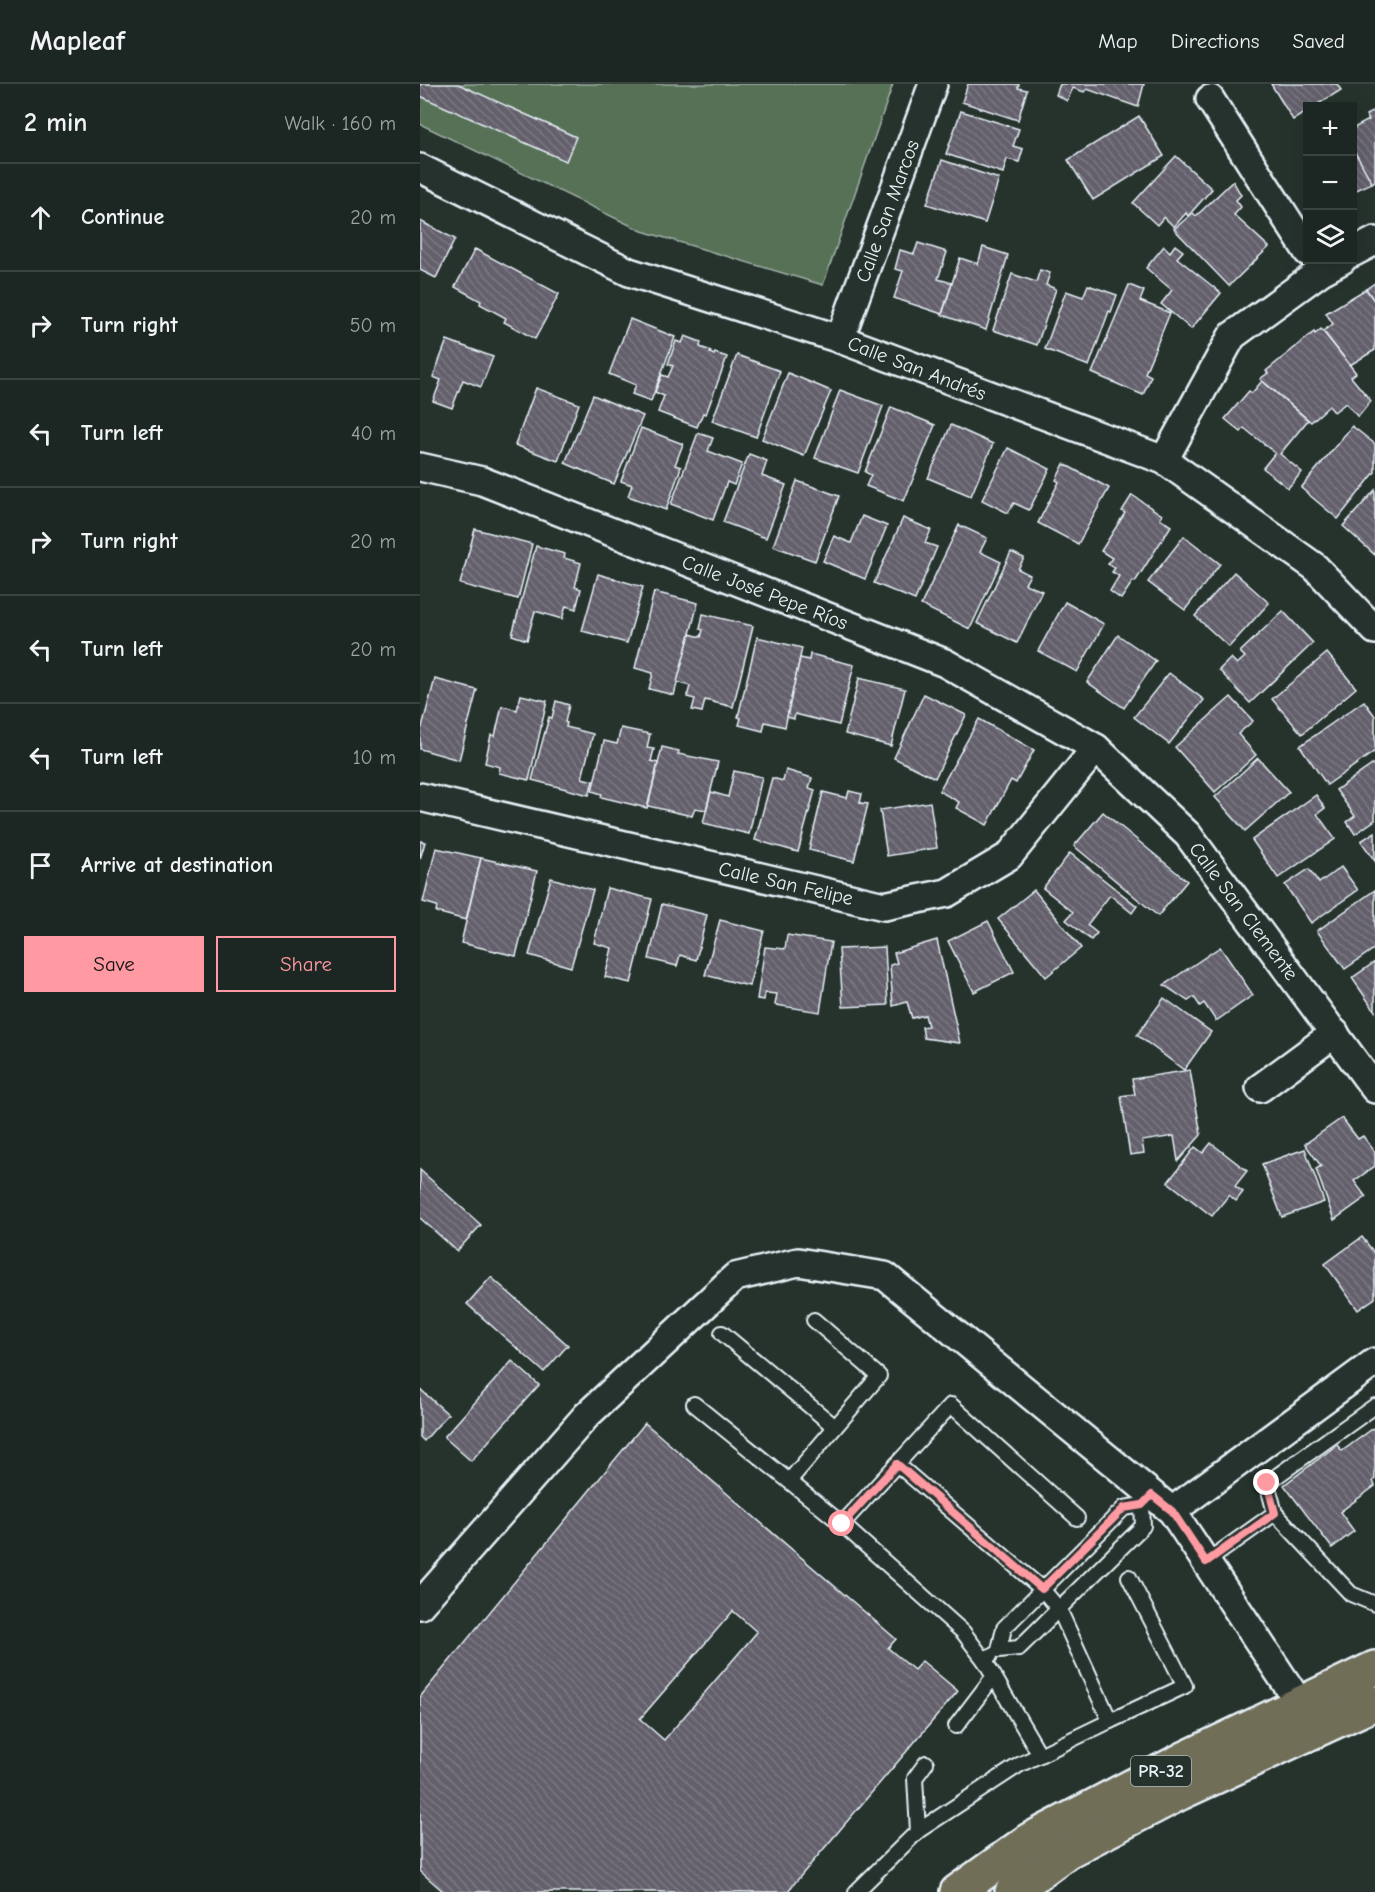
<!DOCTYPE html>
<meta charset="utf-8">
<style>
body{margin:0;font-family:"Comic Neue",sans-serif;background:#252e2a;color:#f1f3f6}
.controls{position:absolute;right:18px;top:18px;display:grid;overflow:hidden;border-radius:0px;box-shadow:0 6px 24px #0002}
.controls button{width:54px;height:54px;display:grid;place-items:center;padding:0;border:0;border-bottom:2px solid #3a4340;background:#1c2622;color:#f1f3f6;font:30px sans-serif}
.stop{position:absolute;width:18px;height:18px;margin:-14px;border:4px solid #ff9aa2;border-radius:50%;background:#fff}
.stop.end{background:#ff9aa2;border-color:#fff;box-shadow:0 2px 6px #0008}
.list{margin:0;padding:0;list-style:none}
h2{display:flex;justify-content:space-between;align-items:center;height:78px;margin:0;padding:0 24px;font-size:26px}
h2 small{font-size:20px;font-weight:400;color:#a0a5a5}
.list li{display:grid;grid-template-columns:39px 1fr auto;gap:18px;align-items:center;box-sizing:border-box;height:108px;padding:0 24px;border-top:2px solid #3a4340}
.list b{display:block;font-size:22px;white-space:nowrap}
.list em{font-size:20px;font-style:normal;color:#a0a5a5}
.actions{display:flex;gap:12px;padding:18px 24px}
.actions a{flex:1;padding:14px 0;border:2px solid #ff9aa2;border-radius:0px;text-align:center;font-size:21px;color:#ff9aa2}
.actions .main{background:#ff9aa2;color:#111}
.icon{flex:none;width:33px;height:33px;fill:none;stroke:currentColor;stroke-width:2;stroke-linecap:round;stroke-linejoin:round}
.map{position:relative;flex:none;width:955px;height:1808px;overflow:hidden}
header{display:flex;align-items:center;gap:36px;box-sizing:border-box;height:84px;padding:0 30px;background:#1c2622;border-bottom:2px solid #3a4340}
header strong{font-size:28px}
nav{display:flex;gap:33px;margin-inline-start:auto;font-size:21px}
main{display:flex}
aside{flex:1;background:#1c2622}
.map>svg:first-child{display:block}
.garden{fill:#577157;stroke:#a0b1a8;stroke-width:1.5}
.building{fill:url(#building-back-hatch);stroke:#e8f1f8;stroke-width:1.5;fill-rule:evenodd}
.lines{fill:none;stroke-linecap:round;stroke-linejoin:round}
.lane-casing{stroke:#e8f1f8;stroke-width:18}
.street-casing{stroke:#e8f1f8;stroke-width:32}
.primary-casing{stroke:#e8f1f8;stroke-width:38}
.lane{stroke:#26332d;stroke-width:14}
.street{stroke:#26332d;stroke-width:27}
.primary{stroke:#716e59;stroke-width:33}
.route{stroke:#ff9aa2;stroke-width:8}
.labels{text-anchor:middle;stroke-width:5;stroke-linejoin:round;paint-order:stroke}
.shield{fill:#26332d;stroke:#aeb8bb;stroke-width:1.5}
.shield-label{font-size:18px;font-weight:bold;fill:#e8f1f8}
.street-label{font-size:20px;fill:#e8f1f8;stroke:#26332d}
</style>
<header>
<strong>Mapleaf</strong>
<nav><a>Map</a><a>Directions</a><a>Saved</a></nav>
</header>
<main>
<aside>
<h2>2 min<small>Walk · 160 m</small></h2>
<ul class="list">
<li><svg class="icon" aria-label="ahead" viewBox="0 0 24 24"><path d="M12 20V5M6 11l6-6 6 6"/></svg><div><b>Continue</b></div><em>20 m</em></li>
<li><svg class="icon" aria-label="right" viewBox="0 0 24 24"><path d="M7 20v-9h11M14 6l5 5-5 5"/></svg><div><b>Turn right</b></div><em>50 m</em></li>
<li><svg class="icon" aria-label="left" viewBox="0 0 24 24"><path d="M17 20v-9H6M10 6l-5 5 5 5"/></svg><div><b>Turn left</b></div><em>40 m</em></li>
<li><svg class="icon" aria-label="right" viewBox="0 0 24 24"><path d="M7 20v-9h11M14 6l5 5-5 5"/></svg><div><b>Turn right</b></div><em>20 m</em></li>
<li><svg class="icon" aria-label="left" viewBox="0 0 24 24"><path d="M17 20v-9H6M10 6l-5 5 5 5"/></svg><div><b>Turn left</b></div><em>20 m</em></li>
<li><svg class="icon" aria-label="left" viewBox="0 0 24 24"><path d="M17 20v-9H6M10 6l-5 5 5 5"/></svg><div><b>Turn left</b></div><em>10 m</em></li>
<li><svg class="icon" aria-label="arrive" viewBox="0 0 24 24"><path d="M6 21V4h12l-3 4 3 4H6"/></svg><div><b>Arrive at destination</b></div></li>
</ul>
<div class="actions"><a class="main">Save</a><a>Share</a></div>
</aside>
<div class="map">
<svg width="955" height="1808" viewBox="0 0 955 1808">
<defs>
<pattern id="building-back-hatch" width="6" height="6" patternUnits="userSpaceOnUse" patternTransform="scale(1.5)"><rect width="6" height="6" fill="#64606c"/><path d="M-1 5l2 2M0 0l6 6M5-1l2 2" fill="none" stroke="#7a7782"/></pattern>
</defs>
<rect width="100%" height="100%" fill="#26332d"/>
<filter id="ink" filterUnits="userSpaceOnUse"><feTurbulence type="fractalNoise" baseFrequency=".0167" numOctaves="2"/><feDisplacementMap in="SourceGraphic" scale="12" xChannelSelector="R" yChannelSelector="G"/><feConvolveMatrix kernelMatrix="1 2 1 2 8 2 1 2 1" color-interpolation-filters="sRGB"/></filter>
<g filter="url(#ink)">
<!-- garden -->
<polygon class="garden" points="0,0 473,0 403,201 222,147 0,40"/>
<!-- building -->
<g class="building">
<polygon points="0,0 38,0 156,53 146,77 0,12"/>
<polygon points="548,0 599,0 598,4 607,6 598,36 542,18"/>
<polygon points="640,0 724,0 718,23 667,5 664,8 653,4 647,17 636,11"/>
<polygon points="851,0 917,0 921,6 895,22 888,22 888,27 873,36"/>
<polygon points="955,26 955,97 952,99 932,63 932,45 949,36 946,31"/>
<polygon points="541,27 599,45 593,62 603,65 599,78 587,75 583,89 526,70"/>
<polygon points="719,32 744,72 673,116 648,76"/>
<polygon points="756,72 792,105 768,132 766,129 754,143 744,133 737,141 713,119"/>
<polygon points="937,72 952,99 932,108 932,74"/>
<polygon points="522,76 579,95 565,139 507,120"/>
<polygon points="813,97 821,111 816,116 821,123 814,131 849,163 809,202 754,145 773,129 776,132"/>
<polygon points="0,137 35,155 16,194 0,186"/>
<polygon points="498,159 527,168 518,195 532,199 522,230 474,214 483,187 475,185 480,166 494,170"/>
<polygon points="755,161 763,167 757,174 801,209 771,245 741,220 752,206 726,184 744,162 750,168"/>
<polygon points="563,163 588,171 566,246 522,231 540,174 558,180"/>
<polygon points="55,165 139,210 115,255 84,238 86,234 60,220 61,217 35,203"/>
<polygon points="620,186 630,189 626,201 636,205 617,261 573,246 592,190 616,198"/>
<polygon points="955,199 955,218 946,205"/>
<polygon points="668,201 697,211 691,228 689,227 669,282 625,265 646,207 663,213"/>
<polygon points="709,201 724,207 720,217 750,229 725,289 731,292 723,311 672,289"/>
<polygon points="946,205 955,218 955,266 930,281 903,247 913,240 906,229"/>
<polygon points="210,235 255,253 231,317 212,310 216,301 189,290"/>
<polygon points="901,245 936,289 931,293 951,317 938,333 926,319 914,328 909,322 891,338 840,295 848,289 846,287 894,248 895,250"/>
<polygon points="265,252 281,258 280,263 291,267 290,269 294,271 295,269 307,273 286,330 283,329 277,343 238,328 244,312 235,308 242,291 248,293 253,282 248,280 256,257 262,259"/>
<polygon points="27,256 73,273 61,303 43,296 32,324 13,317 21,296 13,293"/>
<polygon points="317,271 360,287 336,353 292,337"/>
<polygon points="368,289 411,307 384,372 342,355"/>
<polygon points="842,297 888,336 860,370 882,388 868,404 843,384 855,369 824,344 821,348 805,335 829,307 832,309"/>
<polygon points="116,304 159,320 138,377 95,361"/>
<polygon points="420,306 463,322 438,389 395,374"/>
<polygon points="173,311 223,332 194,400 145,379"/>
<polygon points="471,323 515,341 484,417 446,402 451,391 445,388"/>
<polygon points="531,341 573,360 551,412 508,394"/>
<polygon points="932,342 955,360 955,388 918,435 881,404"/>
<polygon points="221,344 263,360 255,381 261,383 246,426 208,412 212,401 201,397"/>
<polygon points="278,349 293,354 288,367 322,380 314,401 307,398 293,436 251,420"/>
<polygon points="588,364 630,385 609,426 594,419 588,429 562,416"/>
<polygon points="329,370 347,377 342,392 366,401 346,454 303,438"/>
<polygon points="644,380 689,404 658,460 618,439 639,398 636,396"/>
<polygon points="377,397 419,412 395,477 353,462"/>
<polygon points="955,406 955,471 923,442"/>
<polygon points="712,411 742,431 740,435 751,442 715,498 713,497 701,515 690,507 699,492 692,488 695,484 688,480 692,474 681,467 705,429 702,427"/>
<polygon points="442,432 467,442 445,495 403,477 414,452 431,459"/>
<polygon points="483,434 511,446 505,459 517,463 495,516 454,499"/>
<polygon points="539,441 567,454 560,468 581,478 550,545 501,521"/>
<polygon points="55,445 112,460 98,515 40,500"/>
<polygon points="764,452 800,480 765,526 728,498"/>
<polygon points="116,462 145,470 144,474 161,479 155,503 161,505 156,525 146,522 142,535 115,527 107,556 92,551"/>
<polygon points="591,468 604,474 598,485 610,491 605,500 622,507 597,559 557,539"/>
<polygon points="814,488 849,519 809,563 775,532"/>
<polygon points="178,490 223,503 207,559 162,547"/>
<polygon points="234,508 278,519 254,611 229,605 233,589 215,584"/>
<polygon points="645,518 684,540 657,588 618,567"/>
<polygon points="863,527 893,559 830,619 799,586 811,574 817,580 825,573 820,568"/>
<polygon points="283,530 333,542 313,623 285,616 282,628 272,626 275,615 267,613 270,602 257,598 270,550 281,553 283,546 280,545"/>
<polygon points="698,551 736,577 704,624 667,598"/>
<polygon points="337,553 382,564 365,643 345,638 343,647 319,641 321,634 318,633"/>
<polygon points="907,569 936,604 882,650 852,615"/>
<polygon points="390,570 434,581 419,641 375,630 374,635 367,633 380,574 389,576"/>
<polygon points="749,589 784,616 749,660 714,633"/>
<polygon points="439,594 485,605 471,662 425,650"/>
<polygon points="15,595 57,606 39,676 0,665 0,650"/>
<polygon points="504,610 546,631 515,694 474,674"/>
<polygon points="101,611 127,617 109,696 79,689 80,683 65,679 71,651 75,652 82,622 97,626"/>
<polygon points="811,613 833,637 818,650 836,671 795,708 755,663"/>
<polygon points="136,617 149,621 145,638 147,639 146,643 173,650 162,694 173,697 169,711 112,696 129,633 132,634"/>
<polygon points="944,617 955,632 955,667 907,701 880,662"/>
<polygon points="559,635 614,666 596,699 591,696 567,741 536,724 539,718 519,707"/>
<polygon points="201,644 230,650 227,664 234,665 231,677 238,679 227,724 181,713 182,710 172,707 184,657 197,660"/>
<polygon points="242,663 259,667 258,670 298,678 286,726 275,724 272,732 228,722"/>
<polygon points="838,674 869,708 825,747 795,713"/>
<polygon points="955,679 955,736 935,750 927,738 935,732 916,706"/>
<polygon points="366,686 392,694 389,704 395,706 378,768 335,756 352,694 363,697"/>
<polygon points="314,687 342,693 329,750 283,739 291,708 308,713"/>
<polygon points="429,707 442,710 440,719 448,720 434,777 389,766 403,708 427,714"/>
<polygon points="896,711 905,724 897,730 915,755 858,794 832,756"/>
<polygon points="510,718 517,764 467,772 460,726"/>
<polygon points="683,728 767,797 738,832 654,762"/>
<polygon points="955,748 955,777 941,757"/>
<polygon points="0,757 5,758 0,775"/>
<polygon points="16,764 61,774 46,836 16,828 17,822 3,818"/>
<polygon points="650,769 717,822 712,829 690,811 667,841 677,849 671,856 646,836 653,828 623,804"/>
<polygon points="61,774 117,787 96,872 41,859"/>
<polygon points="921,783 938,806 891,839 865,801 889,785 899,799"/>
<polygon points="131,794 173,806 151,883 109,871"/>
<polygon points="187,804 232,815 211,899 185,893 192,864 174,859"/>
<polygon points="614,806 661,864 626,893 578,835"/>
<polygon points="955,806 955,864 925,885 897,847"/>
<polygon points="242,820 287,831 276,876 260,871 257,882 229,875"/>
<polygon points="300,836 344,847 329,902 285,891"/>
<polygon points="568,837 594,888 554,908 528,857"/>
<polygon points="367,851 411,858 400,928 355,921 357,910 345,909 344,916 337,915 345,863 365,865"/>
<polygon points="517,856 540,959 504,954 502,943 508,942 505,931 492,934 487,918 473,922 470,881 477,879 474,869"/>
<polygon points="465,863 468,921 423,923 419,865"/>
<polygon points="800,863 833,911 796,937 784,919 780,922 774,913 768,917 744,901"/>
<polygon points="955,878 955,927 932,894"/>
<polygon points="744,914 791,948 764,986 717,951"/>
<polygon points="770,986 781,1051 758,1077 754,1052 722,1057 724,1069 710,1071 701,1012 715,1010 712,995"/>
<polygon points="922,1034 938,1055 943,1052 955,1068 955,1082 934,1097 946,1113 914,1136 896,1085 901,1082 885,1060"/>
<polygon points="791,1059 827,1087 815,1102 823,1108 816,1117 809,1111 792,1132 748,1098 775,1063 783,1069"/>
<polygon points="885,1065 904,1118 862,1133 842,1080"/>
<polygon points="0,1086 61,1141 37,1167 0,1134"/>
<polygon points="942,1153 955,1170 955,1214 938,1226 905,1180"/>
<polygon points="71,1193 148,1261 124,1288 47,1220"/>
<polygon points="92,1277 119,1301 51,1377 24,1353"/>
<polygon points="0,1305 28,1330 4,1357 0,1353"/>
<path d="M225,1339l251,216 -8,9 26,22 8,-9 36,30 -171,201h-343l-24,-21v-174zM313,1527l24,21 -93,108 -24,-21z"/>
<polygon points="955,1343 955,1395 953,1397 955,1402 920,1428 934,1447 912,1464 864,1401 917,1361 922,1367"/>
</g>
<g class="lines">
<!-- lane casing -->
<g class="lane-casing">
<g id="lane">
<polyline points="302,1249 415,1343"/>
<polyline points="274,1320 422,1440"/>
<polyline points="955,1322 847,1399 855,1429 931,1510 955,1520"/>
<polyline points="477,1380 622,1505 639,1525 690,1637 765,1602 709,1493"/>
<polyline points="369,1397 459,1292 394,1236"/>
<polyline points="722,1421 723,1442 599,1564 579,1566 584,1544 704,1424 722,1421 732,1411"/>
<polyline points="786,1478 855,1429"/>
<polyline points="570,1572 565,1577 620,1671"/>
<polyline points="565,1577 543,1548 422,1440 531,1321 657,1434"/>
<polyline points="536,1642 574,1592"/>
<polyline points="498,1747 495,1694 506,1679"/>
<polyline points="436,1808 498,1747 599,1681 690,1637"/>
</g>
</g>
<!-- street casing -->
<g class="street-casing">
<g id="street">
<polyline points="790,15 888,168"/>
<polyline points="0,84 209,188 420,255 744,376 895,483 955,546"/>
<polyline points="932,169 955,157"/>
<polyline points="420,255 513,0"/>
<polyline points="744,376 812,252 900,188 922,176"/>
<polyline points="0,383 62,397 525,579 676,664 768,751 955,1005"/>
<polyline points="0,713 464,822 527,809 589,772 676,664"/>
<polyline points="840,1004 915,949"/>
<polyline points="752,1427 955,1278"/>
<polyline points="0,1521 167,1331 315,1193 378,1178 465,1192 752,1427 890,1635"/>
</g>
</g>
<!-- primary casing -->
<g class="primary-casing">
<g id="primary">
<polyline points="537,1808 611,1755 762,1676 955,1584"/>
<polyline points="592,1808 648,1767 760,1709 955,1619"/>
</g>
</g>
<!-- lane -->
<use href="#lane" class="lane"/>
<!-- street -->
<use href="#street" class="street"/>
<!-- primary -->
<use href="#primary" class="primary"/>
</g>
</g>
<g class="lines" filter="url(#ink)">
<!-- route -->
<polyline class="route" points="422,1440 477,1380 622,1505 704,1424 722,1421 732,1411 752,1427 786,1478 855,1429 847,1399"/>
</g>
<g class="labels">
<!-- shield labels -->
<rect class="shield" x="711" y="1672" width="60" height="30" rx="4.5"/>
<g class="shield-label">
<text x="741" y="1693">PR-32</text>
</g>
<!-- street labels -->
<g class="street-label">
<text transform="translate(467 127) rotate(-70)" y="7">Calle San Marcos</text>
<text transform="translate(497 284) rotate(21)" y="7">Calle San Andrés</text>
<text transform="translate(345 508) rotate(21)" y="7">Calle José Pepe Ríos</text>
<text transform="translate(366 799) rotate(13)" y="7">Calle San Felipe</text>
<text transform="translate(824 827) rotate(53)" y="7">Calle San Clemente</text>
</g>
</g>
</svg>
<div class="controls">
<button>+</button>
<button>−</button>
<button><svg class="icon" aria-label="layers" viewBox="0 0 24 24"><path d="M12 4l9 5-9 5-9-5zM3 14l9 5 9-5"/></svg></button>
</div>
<div class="stop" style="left:422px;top:1440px"></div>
<div class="stop end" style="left:847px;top:1399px"></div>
</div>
</main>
